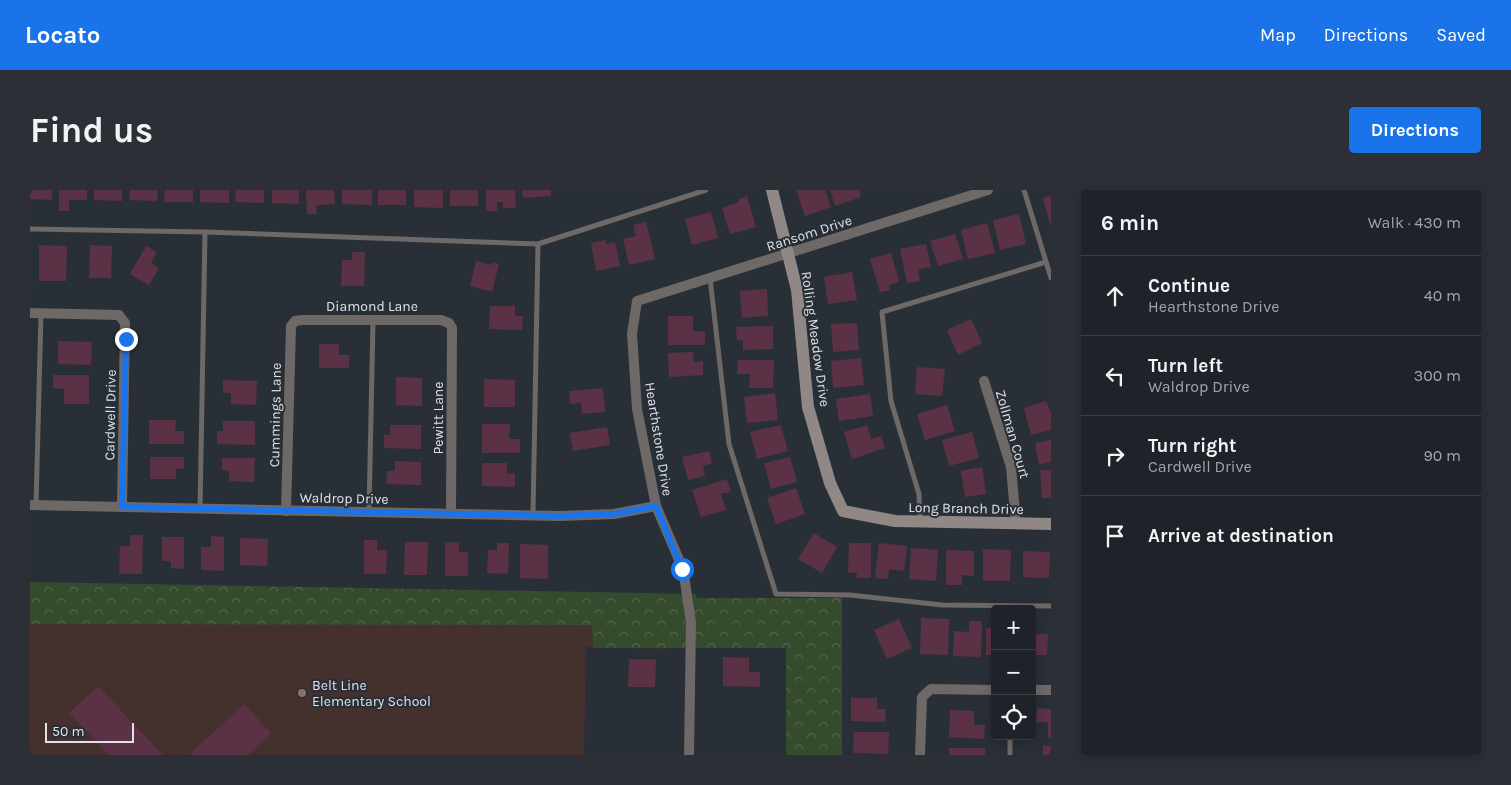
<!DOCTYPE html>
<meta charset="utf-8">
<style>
body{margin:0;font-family:Karla,sans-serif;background:#2c2f35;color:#f1f3f6}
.controls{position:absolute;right:15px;bottom:15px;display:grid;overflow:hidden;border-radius:5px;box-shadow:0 2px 12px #0003}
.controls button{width:45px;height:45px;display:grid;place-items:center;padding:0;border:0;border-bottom:1px solid #3c4046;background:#1f2329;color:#f1f3f6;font:25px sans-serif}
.scale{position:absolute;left:15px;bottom:12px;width:89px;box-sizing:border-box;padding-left:5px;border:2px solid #dfe3e8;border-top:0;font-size:14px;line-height:18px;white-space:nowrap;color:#dfe3e8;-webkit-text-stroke:4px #292f37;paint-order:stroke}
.stop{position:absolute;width:15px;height:15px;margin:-11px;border:4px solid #1a73e8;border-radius:50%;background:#fff}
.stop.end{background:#1a73e8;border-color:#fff;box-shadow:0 1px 5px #0008}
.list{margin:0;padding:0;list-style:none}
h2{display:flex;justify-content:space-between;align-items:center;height:65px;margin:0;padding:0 20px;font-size:21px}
h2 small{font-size:16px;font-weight:400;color:#a1a4a8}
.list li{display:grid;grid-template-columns:32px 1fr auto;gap:15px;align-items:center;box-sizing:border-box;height:80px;padding:0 20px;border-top:1px solid #3c4046}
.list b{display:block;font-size:19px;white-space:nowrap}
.list p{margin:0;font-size:16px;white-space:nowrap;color:#a1a4a8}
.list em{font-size:16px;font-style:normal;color:#a1a4a8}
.icon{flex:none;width:28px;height:28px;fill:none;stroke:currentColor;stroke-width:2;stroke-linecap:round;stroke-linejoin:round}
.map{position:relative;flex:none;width:1021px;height:565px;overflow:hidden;border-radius:5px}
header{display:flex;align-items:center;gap:30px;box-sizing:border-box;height:70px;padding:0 25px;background:#1a73e8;color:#fff}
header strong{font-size:24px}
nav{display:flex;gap:28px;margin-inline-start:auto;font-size:18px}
.intro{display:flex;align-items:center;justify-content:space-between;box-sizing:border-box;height:120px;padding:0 30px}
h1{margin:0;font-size:35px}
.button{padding:12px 22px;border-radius:5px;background:#1a73e8;color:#fff;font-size:18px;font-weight:700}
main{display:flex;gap:30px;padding:0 30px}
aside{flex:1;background:#1f2329;border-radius:5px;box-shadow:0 2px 12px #0003}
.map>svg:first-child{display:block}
.education{fill:#44302d}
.park{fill:url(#park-crowns)}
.building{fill:#5b3245}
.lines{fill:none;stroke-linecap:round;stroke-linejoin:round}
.lane{stroke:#6e6866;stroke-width:5}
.street{stroke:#6e6866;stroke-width:10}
.secondary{stroke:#918885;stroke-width:12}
.route{stroke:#1a73e8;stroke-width:6}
.education-dot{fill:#8d6e63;stroke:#292f37;stroke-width:2}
.labels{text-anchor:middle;stroke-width:4;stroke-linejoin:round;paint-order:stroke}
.street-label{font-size:14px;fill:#dfe3e8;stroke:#292f37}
.poi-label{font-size:14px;fill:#dfe3e8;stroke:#292f37;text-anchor:start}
</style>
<header>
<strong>Locato</strong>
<nav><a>Map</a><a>Directions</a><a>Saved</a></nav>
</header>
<div class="intro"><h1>Find us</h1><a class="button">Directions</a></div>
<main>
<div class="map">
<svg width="1021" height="565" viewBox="0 0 1021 565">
<defs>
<pattern id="park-crowns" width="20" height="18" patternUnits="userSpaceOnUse" patternTransform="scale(1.25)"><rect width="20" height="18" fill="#354b2d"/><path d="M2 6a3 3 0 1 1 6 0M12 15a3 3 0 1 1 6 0" fill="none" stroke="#52654b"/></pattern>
</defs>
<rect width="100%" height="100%" fill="#292f37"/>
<!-- education -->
<polygon class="education" points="0,413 640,424 637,459 556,457 554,565 0,565"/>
<!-- park -->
<polygon class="park" points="0,392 666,404 666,408 812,408 812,565 756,565 756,458 563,458 562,435 0,434"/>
<!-- building -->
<g class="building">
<polygon points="0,0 22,0 22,10 0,9"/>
<polygon points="29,0 57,0 57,10 39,10 39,21 29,21"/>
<polygon points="64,0 92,0 92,11 64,10"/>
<polygon points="100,0 128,0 127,11 99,10"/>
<polygon points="135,0 163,0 163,12 134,12"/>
<polygon points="170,0 199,0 199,13 170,12"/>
<polygon points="206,0 234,0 234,13 205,12"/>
<polygon points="242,0 269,0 269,14 242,13"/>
<polygon points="276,0 304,0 305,14 286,15 287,24 277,24"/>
<polygon points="312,0 342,0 342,15 312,14"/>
<rect x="348" y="0" width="28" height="15"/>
<polygon points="384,0 413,0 413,18 384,17"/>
<rect x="420" y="0" width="28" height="16"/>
<polygon points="456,0 485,0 486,18 473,18 473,12 467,12 467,21 456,21"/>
<polygon points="492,0 521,0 521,6 493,8"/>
<polygon points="766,0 795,0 801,17 775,26"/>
<polygon points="800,0 829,0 831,7 805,16"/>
<polygon points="1021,5 1021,34 1020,34 1013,8"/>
<polygon points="717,6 726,37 700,44 692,18 709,12 708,9"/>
<polygon points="681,22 688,48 662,55 655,29"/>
<polygon points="989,24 996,54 970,60 963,30"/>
<polygon points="616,32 625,69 599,75 593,49 606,46 603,35"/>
<polygon points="957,33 965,63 938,69 931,40"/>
<polygon points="925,44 933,69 908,76 900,51"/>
<polygon points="576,50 576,54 585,52 590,76 566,81 561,53"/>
<polygon points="896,54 901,77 888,79 890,91 877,93 870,59"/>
<polygon points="9,55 37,56 36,91 9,91"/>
<polygon points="60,55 82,56 81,88 59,88"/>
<polygon points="116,56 127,62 121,73 129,78 119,95 100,84"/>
<polygon points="322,62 335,62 334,96 311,96 312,70 322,70"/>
<polygon points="861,63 869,92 859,95 860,100 850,102 840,69"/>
<polygon points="446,71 462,75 463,72 469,74 462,102 440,96"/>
<polygon points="822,82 827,110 798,114 794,87"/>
<polygon points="737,99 738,126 712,128 710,101"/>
<polygon points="460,116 485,116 485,126 493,126 492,140 459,139"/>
<polygon points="638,126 663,126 663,141 675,141 675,155 638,155"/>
<polygon points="941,129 952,153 928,165 917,140"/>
<polygon points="827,133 829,160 803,162 801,134"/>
<polygon points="743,136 743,159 713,160 713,150 707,150 706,137"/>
<polygon points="28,151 62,152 61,175 28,174"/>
<polygon points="289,154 309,154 309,165 319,165 319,178 289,178"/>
<polygon points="663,162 664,172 673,171 673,185 639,187 638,163"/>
<polygon points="831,168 834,195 803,198 801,171"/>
<polygon points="708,170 744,170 743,198 719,198 720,184 707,184"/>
<polygon points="887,177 915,179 912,206 885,204"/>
<polygon points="23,185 59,185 59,214 34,214 34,199 23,198"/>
<polygon points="366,187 392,188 392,216 366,215"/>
<polygon points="454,189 485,190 485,217 454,217"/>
<polygon points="193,190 227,191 226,215 201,214 201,203 193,203"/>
<polygon points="573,198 575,222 552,224 551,213 540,214 539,201"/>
<polygon points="745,203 748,230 717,233 714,207"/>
<polygon points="840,204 843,226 809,231 806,209"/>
<polygon points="1016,211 1021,223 1021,240 1001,245 994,218"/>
<polygon points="917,215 925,241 895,250 887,224"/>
<polygon points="119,230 146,230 145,241 154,241 154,254 119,254"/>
<polygon points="193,231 225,231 225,255 187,254 187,241 193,241"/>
<polygon points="452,234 480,234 479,249 490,249 490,263 452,263"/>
<polygon points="360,235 391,235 391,259 354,258 354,245 360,245"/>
<polygon points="751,235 758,261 727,269 720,242"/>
<polygon points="837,235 841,249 851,246 855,258 822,269 814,242"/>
<polygon points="577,237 580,255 543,261 540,243"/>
<polygon points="942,242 949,268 919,276 912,250"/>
<polygon points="1021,250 1021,272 1009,275 1005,253"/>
<polygon points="679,261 682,273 673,276 675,286 658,290 652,267"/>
<polygon points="120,267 154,267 154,279 146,279 146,289 120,289"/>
<polygon points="760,267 767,292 741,299 734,273"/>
<polygon points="192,268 225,268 224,292 199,291 199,281 192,280"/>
<polygon points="365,271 391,272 391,295 356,294 357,281 365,281"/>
<polygon points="452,273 477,273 477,284 485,284 485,297 452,296"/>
<polygon points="952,277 956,304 935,307 931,281"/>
<polygon points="1010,280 1021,280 1021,308 1012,308"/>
<polygon points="697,289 701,302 691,304 696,320 671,327 662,300"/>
<polygon points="766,298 775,324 746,334 737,308"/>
<polygon points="784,343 807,357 792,383 768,369"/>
<polygon points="100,345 113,345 112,384 89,384 90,356 100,356"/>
<polygon points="181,346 194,347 194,381 171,380 171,357 181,357"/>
<polygon points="132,347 154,347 154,379 141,378 141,371 132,371"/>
<polygon points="210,348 238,349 237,376 210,375"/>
<polygon points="334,350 347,350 347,360 357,360 356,384 334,384"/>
<polygon points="375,352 398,352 397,385 374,385"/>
<polygon points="415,352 429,353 429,362 438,362 438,386 415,386"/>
<polygon points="467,353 479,353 478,384 457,383 458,360 467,360"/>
<polygon points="819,353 841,353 841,388 826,388 827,383 818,383"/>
<polygon points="849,353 877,356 874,381 859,379 858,389 845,388"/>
<polygon points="490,354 518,355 518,389 490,388"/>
<polygon points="881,358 908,360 906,391 879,389"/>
<polygon points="953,359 981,360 980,391 953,391"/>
<polygon points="916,360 944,361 944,386 932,385 932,395 916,395"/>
<polygon points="993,361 1020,362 1019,388 993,387"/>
<polygon points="891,428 919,429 918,465 890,464"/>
<polygon points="869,429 882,458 857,469 844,440"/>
<polygon points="939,431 952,431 951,467 923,466 924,441 939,442"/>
<rect x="956" y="438" width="9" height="27"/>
<polygon points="1002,444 1018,444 1017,465 1002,465"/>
<polygon points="693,467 719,468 719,482 730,482 730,497 693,496"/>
<polygon points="599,469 626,469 625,497 598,497"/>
<polygon points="68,496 133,565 79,565 39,523"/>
<polygon points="821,508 847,508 847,519 856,519 855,532 821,531"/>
<polygon points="214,514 241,543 218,565 159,565"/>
<polygon points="1007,518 1021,519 1021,548 1018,548 1018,532 1006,532"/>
<polygon points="920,520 944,521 944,535 955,535 954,549 919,547"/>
<polygon points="824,542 859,542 858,564 823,563"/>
<rect x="1013" y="556" width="8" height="9"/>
<rect x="919" y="558" width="36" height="7"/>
</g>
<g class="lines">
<!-- lane -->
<g class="lane">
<polyline points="994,0 1021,88"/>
<polyline points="0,39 175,42 170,319"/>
<polyline points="175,42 508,54"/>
<polyline points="680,88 699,254 746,404 820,405 912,415 1021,416"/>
<polyline points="6,315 11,123"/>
<polyline points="339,322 343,130"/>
<polyline points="503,325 508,54 676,0"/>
<polyline points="890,331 889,304 861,211 852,122 1016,72"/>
<polyline points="980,565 980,546"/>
</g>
<!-- street -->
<g class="street">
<polyline points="0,123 89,125 95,133 92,317"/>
<polyline points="954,191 981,277 986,334"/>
<polyline points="0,315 530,326 584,324 626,316"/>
<polyline points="256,321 261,136 265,131 272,130 411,130 419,133 422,138 421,324"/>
<polyline points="1002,500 1021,500"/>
<polyline points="659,565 661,432 653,379 626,316 607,219 602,144 607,111 958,0"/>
<polyline points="890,565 892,507 901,499 965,500"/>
</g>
<!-- secondary -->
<polyline class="secondary" points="742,0 767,100 778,217 800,293 813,321 865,331 1021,334"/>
</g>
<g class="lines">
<!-- route -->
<polyline class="route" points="96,149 92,317 530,326 584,324 626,316 652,379"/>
</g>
<!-- markers -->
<circle class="education-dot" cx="272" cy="503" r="5"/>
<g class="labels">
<!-- street labels -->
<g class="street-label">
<text transform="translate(779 43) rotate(-18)" y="5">Ransom Drive</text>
<text x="342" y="121">Diamond Lane</text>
<text transform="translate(786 149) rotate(82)" y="5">Rolling Meadow Drive</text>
<text transform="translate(80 225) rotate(-89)" y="5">Cardwell Drive</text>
<text transform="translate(245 225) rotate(-89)" y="5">Cummings Lane</text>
<text transform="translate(408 228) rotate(-90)" y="5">Pewitt Lane</text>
<text transform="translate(983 244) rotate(74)" y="5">Zollman Court</text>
<text transform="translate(629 249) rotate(81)" y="5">Hearthstone Drive</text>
<text transform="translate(314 308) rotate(1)" y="5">Waldrop Drive</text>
<text transform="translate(936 318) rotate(1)" y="5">Long Branch Drive</text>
</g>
<!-- poi labels -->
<g class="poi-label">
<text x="282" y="500">Belt Line<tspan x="282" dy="16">Elementary School</tspan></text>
</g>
</g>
</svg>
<div class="controls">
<button>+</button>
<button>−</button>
<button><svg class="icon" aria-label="locate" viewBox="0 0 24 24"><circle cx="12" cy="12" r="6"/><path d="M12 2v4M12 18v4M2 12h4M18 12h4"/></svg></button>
</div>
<div class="scale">50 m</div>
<div class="stop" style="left:652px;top:379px"></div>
<div class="stop end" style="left:96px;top:149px"></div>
</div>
<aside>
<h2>6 min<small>Walk · 430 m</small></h2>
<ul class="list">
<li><svg class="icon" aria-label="ahead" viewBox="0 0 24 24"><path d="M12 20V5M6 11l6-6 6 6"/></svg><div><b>Continue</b><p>Hearthstone Drive</p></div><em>40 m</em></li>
<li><svg class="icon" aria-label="left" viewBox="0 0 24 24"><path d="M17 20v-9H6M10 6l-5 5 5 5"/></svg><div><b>Turn left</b><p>Waldrop Drive</p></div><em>300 m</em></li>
<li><svg class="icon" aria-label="right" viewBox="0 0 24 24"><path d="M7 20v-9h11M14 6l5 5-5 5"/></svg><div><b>Turn right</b><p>Cardwell Drive</p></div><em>90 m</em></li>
<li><svg class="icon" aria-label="arrive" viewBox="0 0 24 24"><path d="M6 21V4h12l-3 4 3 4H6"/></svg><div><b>Arrive at destination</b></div></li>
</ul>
</aside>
</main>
